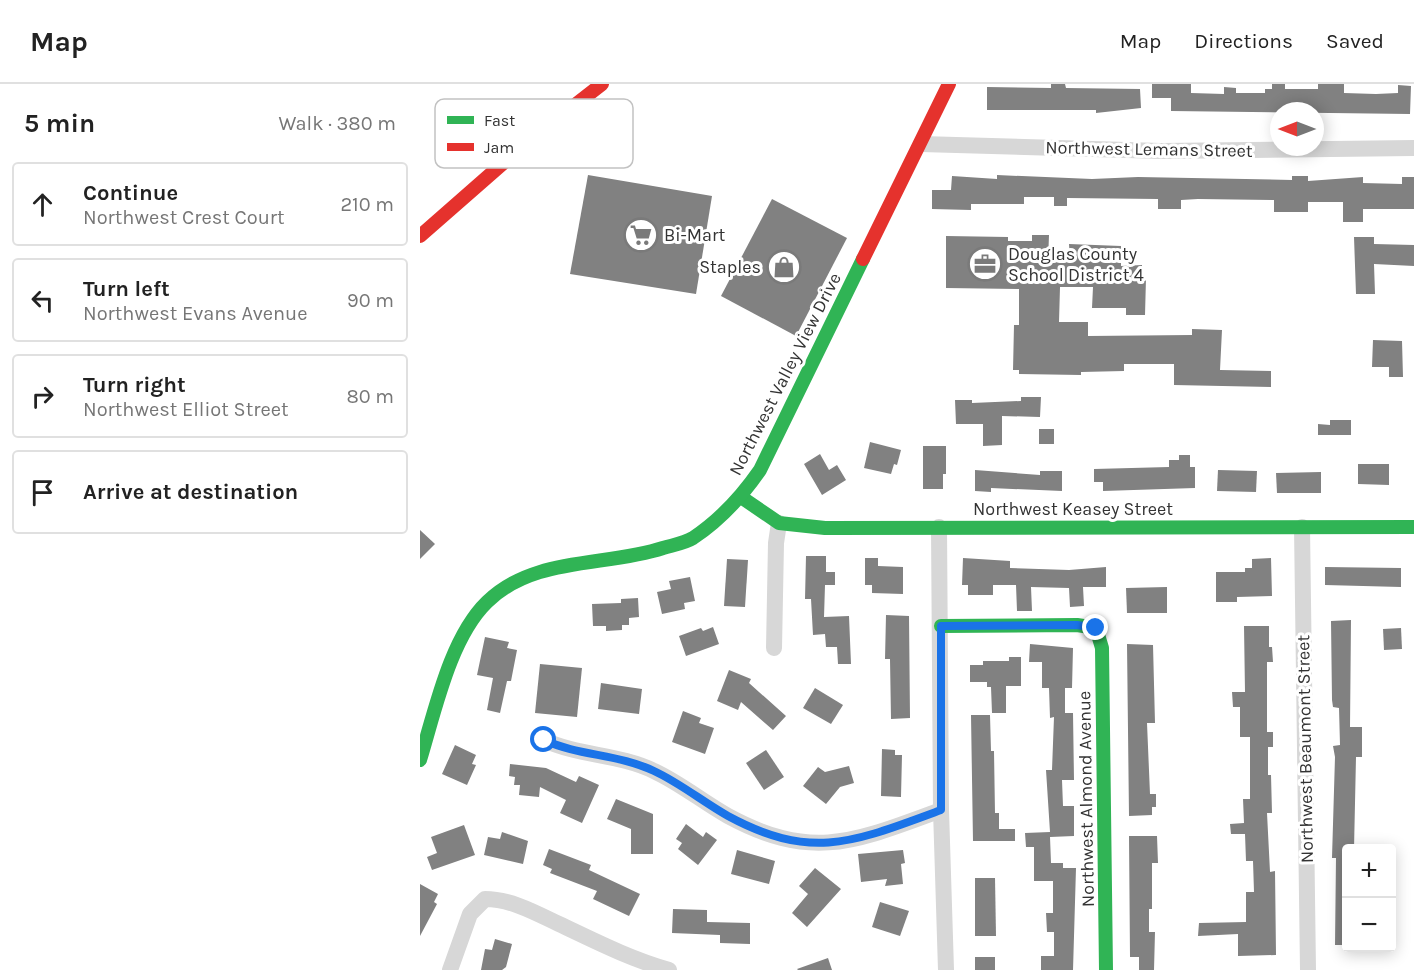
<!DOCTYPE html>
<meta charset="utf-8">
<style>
body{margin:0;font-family:Karla,sans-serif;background:#f6f6f6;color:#222}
.controls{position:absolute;right:18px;bottom:18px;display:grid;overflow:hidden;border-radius:6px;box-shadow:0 3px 15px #0003}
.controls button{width:54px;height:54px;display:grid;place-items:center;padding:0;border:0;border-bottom:2px solid #e0e0e0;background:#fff;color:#222;font:30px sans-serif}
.compass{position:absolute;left:850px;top:18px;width:54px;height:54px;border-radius:50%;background:#fff;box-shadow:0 3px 15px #0003;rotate:270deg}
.stop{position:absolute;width:18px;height:18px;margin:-14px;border:4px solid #1a73e8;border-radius:50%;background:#fff}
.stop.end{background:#1a73e8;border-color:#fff;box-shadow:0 2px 6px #0008}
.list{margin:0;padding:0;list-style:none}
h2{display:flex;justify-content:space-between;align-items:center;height:78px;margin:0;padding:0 24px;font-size:26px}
h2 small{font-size:20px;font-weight:400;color:#767676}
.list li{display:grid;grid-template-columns:39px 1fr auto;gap:18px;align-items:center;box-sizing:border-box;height:84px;margin:0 12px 12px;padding:0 12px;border:2px solid #e0e0e0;border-radius:6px}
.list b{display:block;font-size:22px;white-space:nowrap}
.list p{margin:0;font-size:20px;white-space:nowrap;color:#767676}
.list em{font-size:20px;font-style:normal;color:#767676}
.icon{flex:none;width:33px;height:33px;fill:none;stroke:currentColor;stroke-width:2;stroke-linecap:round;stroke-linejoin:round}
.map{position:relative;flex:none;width:994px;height:886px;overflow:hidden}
header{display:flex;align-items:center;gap:36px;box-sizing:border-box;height:84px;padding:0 30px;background:#fff;border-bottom:2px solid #e0e0e0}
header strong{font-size:28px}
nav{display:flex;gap:33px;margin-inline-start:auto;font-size:21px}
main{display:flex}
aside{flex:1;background:#fff}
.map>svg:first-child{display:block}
.building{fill:#818181}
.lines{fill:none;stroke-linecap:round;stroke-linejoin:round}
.street{stroke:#d7d7d7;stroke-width:16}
.fast{stroke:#30b455;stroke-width:14}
.jam{stroke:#e5322d;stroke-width:14}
.route{stroke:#1a73e8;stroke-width:8}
.labels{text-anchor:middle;stroke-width:6;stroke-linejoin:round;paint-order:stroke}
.street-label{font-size:18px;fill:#333;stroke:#fff}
.poi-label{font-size:18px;fill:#333;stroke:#fff;text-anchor:start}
.key{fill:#fff;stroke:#c2c2c2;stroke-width:1.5}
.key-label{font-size:16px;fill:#333}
</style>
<header>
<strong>Map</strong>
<nav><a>Map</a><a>Directions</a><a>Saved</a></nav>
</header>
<main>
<aside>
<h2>5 min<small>Walk · 380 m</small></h2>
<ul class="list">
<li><svg class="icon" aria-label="ahead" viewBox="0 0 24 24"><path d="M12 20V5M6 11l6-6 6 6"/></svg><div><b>Continue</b><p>Northwest Crest Court</p></div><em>210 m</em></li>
<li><svg class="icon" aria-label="left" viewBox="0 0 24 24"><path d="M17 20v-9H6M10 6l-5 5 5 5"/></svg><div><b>Turn left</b><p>Northwest Evans Avenue</p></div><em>90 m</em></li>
<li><svg class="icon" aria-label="right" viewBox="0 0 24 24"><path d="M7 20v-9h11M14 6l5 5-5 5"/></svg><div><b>Turn right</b><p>Northwest Elliot Street</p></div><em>80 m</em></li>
<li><svg class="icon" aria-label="arrive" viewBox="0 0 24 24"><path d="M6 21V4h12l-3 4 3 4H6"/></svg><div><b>Arrive at destination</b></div></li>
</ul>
</aside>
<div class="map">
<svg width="994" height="886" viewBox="0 0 994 886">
<rect width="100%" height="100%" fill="#fff"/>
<!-- building -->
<g class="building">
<polygon points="631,0 645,0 646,4 720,5 721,24 676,29 676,26 567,26 567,3 631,4"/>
<polygon points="732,0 771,0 771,9 804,10 804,3 816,4 816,9 845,9 845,5 852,5 852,0 865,0 865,5 898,5 898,0 924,0 924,9 956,10 978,9 978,1 991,2 990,30 751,27 751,14 732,14"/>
<polygon points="168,91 292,112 276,210 150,190"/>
<polygon points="577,91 672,95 718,93 872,96 872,92 888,92 888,97 943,93 943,99 982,100 982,93 994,93 994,125 943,125 943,138 923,138 923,118 888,118 888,128 854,128 854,116 778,115 761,116 761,125 738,125 738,115 647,114 647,122 634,122 634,113 604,113 604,120 551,120 551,126 512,125 512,106 531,106 532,92 577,95"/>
<polygon points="352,115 427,154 376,252 301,212"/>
<polygon points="612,151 629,151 628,178 650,177 649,160 701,162 701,182 722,181 722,193 726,194 725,231 706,231 706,224 672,224 673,203 640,203 639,238 668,238 668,252 772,251 772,245 802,246 800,286 851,287 851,303 754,301 754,280 704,280 704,287 661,288 661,291 599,290 599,286 593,286 594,241 599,241 599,205 526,204 526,152 588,153 588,157 612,157"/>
<polygon points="934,153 954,153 954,160 994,161 994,182 954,180 955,210 936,210"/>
<polygon points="953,256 982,257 983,293 969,293 969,283 952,283"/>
<polygon points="601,313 621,313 620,333 582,332 582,361 563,362 563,340 536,340 535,316 552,316 552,319 601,317"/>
<polygon points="910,336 931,336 931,351 898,351 898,340 910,341"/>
<rect x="619" y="345" width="15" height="15"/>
<polygon points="450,358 481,366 477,381 474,380 471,390 444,384"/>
<polygon points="503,362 526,362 526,390 523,390 523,405 503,405"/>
<polygon points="400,370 409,386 417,381 426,396 402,411 384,380"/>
<polygon points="759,371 770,371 770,383 775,383 775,404 683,407 683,398 674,398 674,385 749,383 749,376 759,376"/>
<polygon points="938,380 969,380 969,401 938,400"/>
<polygon points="555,386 620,391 620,387 642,387 642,407 571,404 571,408 555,407"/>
<polygon points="798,386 837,387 836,408 797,407"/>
<polygon points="901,388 901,409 857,409 856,389"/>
<polygon points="0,446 15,460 0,475"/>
<polygon points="386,472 406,472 406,488 415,488 415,501 405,501 404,533 429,532 431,580 418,580 417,563 406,563 405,550 393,551 391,515 385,515"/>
<polygon points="445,474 458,474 458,482 483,483 483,510 452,509 452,501 445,501"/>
<polygon points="543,474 590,477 590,484 649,486 686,483 686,503 663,503 664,522 650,523 649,504 611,503 612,527 597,527 596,501 573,501 573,511 548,511 548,501 542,501"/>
<polygon points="851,474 852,512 817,513 817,518 796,518 796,488 825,488 825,484 832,484 832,475"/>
<polygon points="307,475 328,476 325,523 304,522"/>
<polygon points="905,483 981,484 981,503 905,501"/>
<polygon points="270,493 275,517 264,519 265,525 242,530 237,508 251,505 249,497"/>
<polygon points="747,503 747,529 707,529 706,504"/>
<polygon points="218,514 219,533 209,534 209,541 202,541 202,546 186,547 186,542 173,542 172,520 201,519 201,515"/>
<polygon points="466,531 489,532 490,634 471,635 470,575 465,575"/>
<polygon points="931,536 930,643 942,643 942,673 936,673 934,765 927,765 927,861 915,861 916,774 912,774 915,673 913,662 920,661 919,624 913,623 912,616 911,537"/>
<polygon points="824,542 849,542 849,563 852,563 853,578 847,578 847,648 853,648 853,663 848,663 848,691 851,691 852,729 847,729 850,788 855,787 856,871 818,872 818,850 778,852 779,839 826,838 826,808 834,808 833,777 826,777 825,750 811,750 810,740 824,739 823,715 830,715 830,653 820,653 820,623 813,623 812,608 825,608"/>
<polygon points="293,543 299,560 266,572 259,552 281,544 283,547"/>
<polygon points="981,544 982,565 964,566 963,545"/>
<polygon points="65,553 89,558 87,564 97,566 91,597 87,597 80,629 67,626 73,594 57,591"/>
<polygon points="610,560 653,564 652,604 645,604 645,629 653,629 654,696 642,696 643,722 654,722 654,752 630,753 631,779 643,779 643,784 656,784 653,886 621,886 621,872 634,872 634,848 627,848 626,829 633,829 633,797 614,797 614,763 606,763 605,749 630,748 626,686 632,686 634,633 630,634 629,604 622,604 622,578 609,578"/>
<polygon points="707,560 733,561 735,639 727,639 730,710 736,710 736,723 732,723 732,731 709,732"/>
<polygon points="589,573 601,573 601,602 586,602 586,629 572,629 571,603 567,603 567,598 550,598 550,581 563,581 563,577 589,577"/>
<polygon points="120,580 162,584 157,633 115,629"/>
<polygon points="309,586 331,595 329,599 366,632 353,646 321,618 318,626 297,617"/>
<polygon points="181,599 222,605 219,630 178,625"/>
<polygon points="395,604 423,621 411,640 383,624"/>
<polygon points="263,627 281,634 279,639 294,644 285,670 252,658"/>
<polygon points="551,631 570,631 571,667 574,667 575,729 579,729 579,745 595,745 595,757 553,757"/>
<polygon points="35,661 56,671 52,680 56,681 47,701 22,690"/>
<polygon points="462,665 475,666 475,671 482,671 481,713 461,712"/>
<polygon points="346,666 364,693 344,706 326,679"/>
<polygon points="90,680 126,684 156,698 159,692 179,701 162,739 140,729 146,716 120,703 119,713 99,711 100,701 94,701 95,693 89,692"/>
<polygon points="429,682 434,699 420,703 406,720 383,702 398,683 405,688"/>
<polygon points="196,715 233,730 233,770 211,770 211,745 187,735"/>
<polygon points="266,740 283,753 286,748 297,756 278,781 258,765 262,759 256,755"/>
<polygon points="44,741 55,771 12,786 7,773 17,769 11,753"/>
<polygon points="82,748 108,757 103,780 64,771 68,753 80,755"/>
<polygon points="709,752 737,752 738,779 732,779 732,825 729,825 729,848 735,848 734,886 719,886 719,873 710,873"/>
<polygon points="129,765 171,781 169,786 220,810 209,832 173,815 177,807 130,789 132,785 123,781"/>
<polygon points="317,766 355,777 349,800 311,790"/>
<polygon points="483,766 485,779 481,780 483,800 465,802 467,795 441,798 438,770"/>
<polygon points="395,784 421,805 387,843 372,829 388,810 379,802"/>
<polygon points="555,794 575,794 576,852 555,852"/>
<polygon points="0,800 18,810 14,818 17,820 0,852"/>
<polygon points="460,818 489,827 480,852 452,843"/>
<polygon points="253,825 287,826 287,838 330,839 330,860 300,859 300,851 252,849"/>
<polygon points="75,855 92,860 86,883 82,886 61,886 65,865 72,866"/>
<rect x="555" y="873" width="20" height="13"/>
<polygon points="408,874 412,886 378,886 377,885"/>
</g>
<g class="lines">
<!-- street -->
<g class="street">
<polyline points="501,60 741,67 994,64"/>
<polyline points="519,443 521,726 526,886"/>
<polyline points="882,443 888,886"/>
<polyline points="354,564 356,459 359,439"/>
<path d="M124,656c35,16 75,14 110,31 26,12 49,31 74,45 85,46 128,25 213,-6"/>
<path d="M30,886l20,-56 15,-15c26,0 51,14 74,25 36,17 71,35 110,46"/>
</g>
<!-- fast -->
<g class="fast">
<polyline points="321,413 359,439 405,444 994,443"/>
<polyline points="521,542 657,541 676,544 682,564 686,886"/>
<path d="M0,676c15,-49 30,-122 67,-158 47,-46 118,-35 176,-54 10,-3 22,-5 30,-10 27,-18 49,-42 67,-68l103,-211"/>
</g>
<!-- jam -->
<g class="jam">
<polyline points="0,152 105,60 182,0"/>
<polyline points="443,175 529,0"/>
</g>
</g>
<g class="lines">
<!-- route -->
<path class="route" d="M124,656c35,16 75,14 110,31 26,12 49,31 74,45 85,46 128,25 213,-6v-184l136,-1 19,3"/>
</g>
<!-- icons -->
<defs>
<g id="supermarket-ring" transform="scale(1.725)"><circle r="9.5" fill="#fff" stroke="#7a7a7a" stroke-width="1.5"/><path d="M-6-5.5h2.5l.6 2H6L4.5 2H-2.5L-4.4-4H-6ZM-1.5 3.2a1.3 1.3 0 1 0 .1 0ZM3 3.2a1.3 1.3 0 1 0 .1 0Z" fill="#7a7a7a"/></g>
<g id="office-ring" transform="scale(1.725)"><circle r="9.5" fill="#fff" stroke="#7a7a7a" stroke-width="1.5"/><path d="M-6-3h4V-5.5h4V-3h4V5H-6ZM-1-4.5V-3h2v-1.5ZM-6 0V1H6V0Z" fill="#7a7a7a"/></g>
<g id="shop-ring" transform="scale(1.725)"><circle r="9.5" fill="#fff" stroke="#7a7a7a" stroke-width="1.5"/><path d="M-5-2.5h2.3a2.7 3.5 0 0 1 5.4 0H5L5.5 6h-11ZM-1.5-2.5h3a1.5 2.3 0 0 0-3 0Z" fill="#7a7a7a"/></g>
</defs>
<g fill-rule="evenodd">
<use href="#supermarket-ring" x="221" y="151"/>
<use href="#office-ring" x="565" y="180"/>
<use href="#shop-ring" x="364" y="183"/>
</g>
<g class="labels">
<!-- street labels -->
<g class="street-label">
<text transform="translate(729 65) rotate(1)" y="6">Northwest Lemans Street</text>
<text transform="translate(365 290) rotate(-63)" y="6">Northwest Valley View Drive</text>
<text x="653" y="431">Northwest Keasey Street</text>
<text transform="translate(885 665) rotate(-91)" y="6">Northwest Beaumont Street</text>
<text transform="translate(666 715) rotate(-91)" y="6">Northwest Almond Avenue</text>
</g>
<!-- poi labels -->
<g class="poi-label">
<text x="244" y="157">Bi-Mart</text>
<text x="588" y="176">Douglas County<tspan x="588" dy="21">School District 4</tspan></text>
<text x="341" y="189" text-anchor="end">Staples</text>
</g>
</g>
<!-- legend -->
<rect x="15" y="15" width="198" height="69" rx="9" class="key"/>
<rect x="27" y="32" width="27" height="8" fill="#30b455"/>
<rect x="27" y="59" width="27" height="8" fill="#e5322d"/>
<g class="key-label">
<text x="64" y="42">Fast</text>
<text x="64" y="69">Jam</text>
</g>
</svg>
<div class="controls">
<button>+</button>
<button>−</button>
</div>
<svg class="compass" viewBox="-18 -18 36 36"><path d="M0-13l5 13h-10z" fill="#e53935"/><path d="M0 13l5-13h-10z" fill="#767676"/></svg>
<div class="stop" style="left:124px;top:656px"></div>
<div class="stop end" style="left:676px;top:544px"></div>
</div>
</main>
